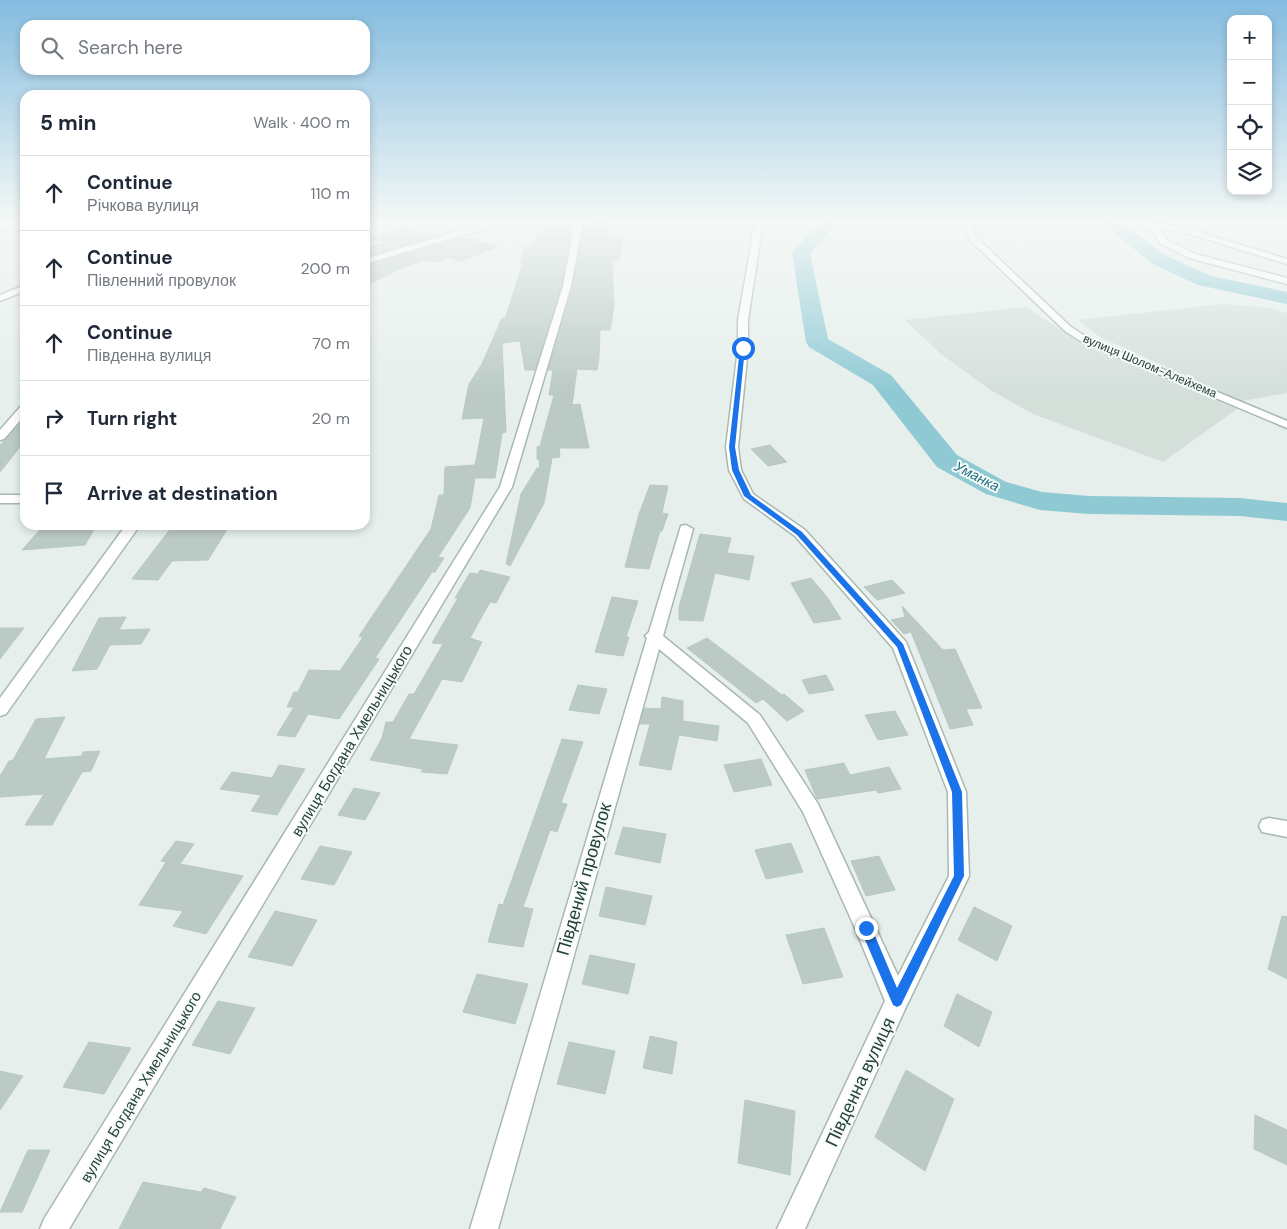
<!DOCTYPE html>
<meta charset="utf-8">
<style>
body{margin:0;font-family:"DM Sans",sans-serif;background:#f6f6f7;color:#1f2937}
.controls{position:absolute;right:15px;top:15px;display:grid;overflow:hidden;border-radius:10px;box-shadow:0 2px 8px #0003}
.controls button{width:45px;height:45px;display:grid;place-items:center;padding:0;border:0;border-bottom:1px solid #e0e1e3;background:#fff;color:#1f2937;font:25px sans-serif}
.stop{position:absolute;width:15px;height:15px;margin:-11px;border:4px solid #1a73e8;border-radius:50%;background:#fff}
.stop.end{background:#1a73e8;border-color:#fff;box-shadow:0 1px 5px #0008}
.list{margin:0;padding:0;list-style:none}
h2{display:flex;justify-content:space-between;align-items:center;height:65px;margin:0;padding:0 20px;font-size:21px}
h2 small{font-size:16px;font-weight:400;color:#747a83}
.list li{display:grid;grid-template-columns:32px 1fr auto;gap:15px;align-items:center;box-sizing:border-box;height:75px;padding:0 20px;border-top:1px solid #e0e1e3}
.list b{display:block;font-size:19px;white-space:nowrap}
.list p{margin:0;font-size:16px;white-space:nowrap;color:#747a83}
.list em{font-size:16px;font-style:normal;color:#747a83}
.icon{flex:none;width:28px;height:28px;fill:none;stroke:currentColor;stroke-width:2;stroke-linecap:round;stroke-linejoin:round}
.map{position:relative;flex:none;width:1287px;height:1229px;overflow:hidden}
.search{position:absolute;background:#fff;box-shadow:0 2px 8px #0003;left:20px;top:20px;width:350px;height:55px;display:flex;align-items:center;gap:12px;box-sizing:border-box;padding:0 18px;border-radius:15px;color:#747a83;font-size:19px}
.panel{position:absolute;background:#fff;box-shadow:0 2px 8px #0003;left:20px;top:90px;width:350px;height:440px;border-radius:15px}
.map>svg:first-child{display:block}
.built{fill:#d4dfda}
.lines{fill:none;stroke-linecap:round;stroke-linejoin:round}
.river{fill:#8ec9d4;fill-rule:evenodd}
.building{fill:#bbcac4;stroke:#b8c9c2}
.minor-casing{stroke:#a8b8b2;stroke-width:3}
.minor{fill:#fff;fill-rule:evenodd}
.route{fill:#1a73e8}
.labels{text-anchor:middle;stroke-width:4;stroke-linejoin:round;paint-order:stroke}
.far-street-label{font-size:12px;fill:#24423a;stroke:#f7fbf9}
.far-water-label{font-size:14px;font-style:italic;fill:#1c6f80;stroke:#f7fbf9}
.street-label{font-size:15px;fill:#24423a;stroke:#f7fbf9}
.near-street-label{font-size:18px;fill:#24423a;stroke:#f7fbf9}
</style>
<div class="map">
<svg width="1287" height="1229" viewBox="0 0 1287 1229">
<rect width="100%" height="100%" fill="#e6efeb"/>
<!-- built -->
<g class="built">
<polygon points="1222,304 1271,308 1287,313 1287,393 1242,401 1100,337 1078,320"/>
<polygon points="1026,307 1084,345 1237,409 1163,462 1033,414 989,389 941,354 905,320"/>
</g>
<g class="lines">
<!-- river -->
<g class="river">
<polygon points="820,222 838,222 810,254 828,339 891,375 957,455 1006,482 1042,492 1089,496 1240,498 1287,503 1287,521 1240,516 1089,514 1040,510 986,494 937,467 873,385 809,347 806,342 792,253"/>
<polygon points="1102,222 1121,222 1165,255 1211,276 1287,292 1287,304 1198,285 1151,263"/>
</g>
</g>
<!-- building -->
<g class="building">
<polygon points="588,222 607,222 607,238 623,235 619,260 612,260 614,306 610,330 600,330 599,358 597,370 577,369 572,405 580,404 589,448 559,448 560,457 552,458 544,503 510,566 506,564 521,494 537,468 540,468 539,459 537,459 537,447 540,446 554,395 549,395 553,370 548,370 573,287 584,227 588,228"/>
<polygon points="548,225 572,227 561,286 535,370 525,370 520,341 502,343 506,432 502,433 495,478 475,478 470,508 438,557 444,558 435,572 432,572 403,616 375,658 379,659 339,719 308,714 295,737 277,735 294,707 287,707 294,692 298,692 309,670 340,671 363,637 359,636 431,529 439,495 444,495 445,467 475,465 484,418 462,419 469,384 482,364 502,318 505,319 523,263 521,263 525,247 530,248 534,240"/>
<polygon points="405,227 435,236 365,257 365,249 387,242 370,238"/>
<polygon points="466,237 497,247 461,261 447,257 439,262 425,260 406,266 365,286 365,266"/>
<polygon points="25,418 25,441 0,472 0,445"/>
<polygon points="770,445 787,462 768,466 751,449"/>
<polygon points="650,485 668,486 662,513 668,514 662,531 660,531 649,569 625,567 639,514"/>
<polygon points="44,525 62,525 59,529 96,526 85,545 22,550"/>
<polygon points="171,528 228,528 208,560 172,561 158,580 132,579"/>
<polygon points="700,534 731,538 727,553 754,556 749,580 715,573 703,621 679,620 679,607"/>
<polygon points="480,570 510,577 496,603 490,602 470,638 482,642 462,682 442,679 409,739 458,745 447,774 421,772 423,769 370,760 382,738 386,722 393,722 409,694 414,694 443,644 432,643 458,598 455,598 470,573 478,574"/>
<polygon points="811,578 827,597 841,619 814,623 791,583"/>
<polygon points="892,580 905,593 877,600 864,587"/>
<polygon points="612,597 638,601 626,637 629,637 623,656 595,652"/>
<polygon points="902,606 943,650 955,649 982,708 966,709 973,725 950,729 911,632 904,634 891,620 905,617"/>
<polygon points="126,617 119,630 150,629 141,644 110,645 97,669 72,671 99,618"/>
<polygon points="0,628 24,628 0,659"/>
<polygon points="707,638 782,695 784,694 804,711 787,721 763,699 756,703 687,648"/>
<polygon points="826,675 834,690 809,694 802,680"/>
<polygon points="578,685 607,689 599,714 569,710"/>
<polygon points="662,697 683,701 683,721 719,726 717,741 679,735 671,770 639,765 650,724 640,724 644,708 661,709"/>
<polygon points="895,711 908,735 878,740 865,715"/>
<polygon points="65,717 44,759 82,756 83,752 100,751 91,771 82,772 52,825 25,825 44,794 0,797 0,776 9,761 13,760 36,719"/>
<polygon points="562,739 583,742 561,803 567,804 557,832 550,830 523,907 533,909 523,947 488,942 499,904 503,905"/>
<polygon points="761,759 772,785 734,792 724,765"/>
<polygon points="844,763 850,775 889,767 901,789 878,793 876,790 817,799 805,770"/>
<polygon points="279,765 305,769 277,815 251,811 261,795 220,789 232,772 272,778"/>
<polygon points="354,788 380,793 365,820 338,815"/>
<polygon points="623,827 666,834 660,863 615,854"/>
<polygon points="176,841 194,844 180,864 243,876 206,934 173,926 183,911 139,905 166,862 161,861"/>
<polygon points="791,843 803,872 766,879 755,850"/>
<polygon points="320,846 352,852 334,885 301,879"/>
<polygon points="879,856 895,890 866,896 851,861"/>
<polygon points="606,887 652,896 645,925 599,916"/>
<polygon points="974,907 1012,926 997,961 958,940"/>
<polygon points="275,911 317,920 292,966 248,957"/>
<polygon points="1282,916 1287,917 1287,979 1268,969"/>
<polygon points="824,928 843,977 803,984 786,935"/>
<polygon points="590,955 635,964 628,994 582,984"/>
<polygon points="477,974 528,984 515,1024 463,1012"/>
<polygon points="957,994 992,1012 979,1047 944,1026"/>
<polygon points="218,1001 255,1008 230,1054 192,1045"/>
<polygon points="650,1036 677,1042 672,1074 643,1068"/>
<polygon points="89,1042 131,1048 104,1094 63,1087"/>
<polygon points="569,1042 615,1051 605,1094 557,1084"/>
<polygon points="906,1070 954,1099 925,1171 875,1137"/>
<polygon points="0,1071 23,1076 0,1110"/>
<polygon points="745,1100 795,1111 790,1175 738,1163"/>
<polygon points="1255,1115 1287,1130 1287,1165 1254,1149"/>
<polygon points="28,1150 50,1150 22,1212 0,1212"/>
<polygon points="143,1182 201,1192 204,1188 236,1197 220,1229 119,1229"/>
</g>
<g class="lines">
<!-- minor casing -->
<g class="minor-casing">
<g id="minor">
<polygon points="495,222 509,222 365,264 365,259 454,232"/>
<polygon points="575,222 583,222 571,286 512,487 69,1229 40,1229 44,1219 500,487 563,286"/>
<polygon points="755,222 763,222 748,320 748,348 738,447 741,470 753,494 805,530 906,642 966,792 969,876 905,1009 805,1229 777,1229 885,1001 855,928 803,812 748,723 659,649 498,1229 470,1229 647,638 645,636 649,632 681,526 686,525 693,529 663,636 760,715 818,804 898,976 949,876 948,792 893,648 795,536 744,499 729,470 726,447 738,348 738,320"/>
<polygon points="962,222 969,222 977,238 1071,327 1088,338 1287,421 1287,428 1082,342 1065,331 971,241"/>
<polygon points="1100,222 1161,224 1186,228 1221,222 1240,222 1195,231 1287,259 1287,264 1183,232 1159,228 1166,239 1195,254 1287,278 1287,284 1189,258 1160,243 1151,228"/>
<polygon points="0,225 25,226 25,230 0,229"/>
<polygon points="25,285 25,291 0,301 0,295"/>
<polygon points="25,405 25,415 4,439 0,440 0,430 21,406"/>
<rect x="0" y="495" width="25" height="8"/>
<polygon points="126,525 140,525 6,714 0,716 0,698"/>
<polygon points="1269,818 1287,821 1287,837 1262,832 1259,826 1262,820"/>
</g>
</g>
<!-- minor -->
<use href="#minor" class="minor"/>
</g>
<!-- sky -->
<linearGradient id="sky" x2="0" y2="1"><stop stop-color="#84bce0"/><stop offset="0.56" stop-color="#f4f8f6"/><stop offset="1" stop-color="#f4f8f6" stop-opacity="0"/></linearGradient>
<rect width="1287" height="395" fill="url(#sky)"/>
<!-- route -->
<polygon class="route" points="743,346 745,348 735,447 739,470 751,495 802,532 903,644 962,792 964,876 901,1005 897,1007 893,1005 860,928 862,924 866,923 870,924 897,988 954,876 952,792 897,647 797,535 744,496 732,470 729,447 740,348"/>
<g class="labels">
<!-- far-street labels -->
<g class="far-street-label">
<text transform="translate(1150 366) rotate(23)" y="4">вулиця Шолом-Алейхема</text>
</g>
<!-- far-water labels -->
<g class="far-water-label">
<text transform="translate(977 476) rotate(27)" y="5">Уманка</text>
</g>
<!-- street labels -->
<g class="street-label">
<text transform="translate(352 741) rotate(-59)" y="5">вулиця Богдана Хмельницького</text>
<text transform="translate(141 1087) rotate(-59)" y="5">вулиця Богдана Хмельницького</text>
</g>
<!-- near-street labels -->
<g class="near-street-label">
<text transform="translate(584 879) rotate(-74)" y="6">Південий провулок</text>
<text transform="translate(860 1082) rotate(-65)" y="6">Південна вулиця</text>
</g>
</g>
</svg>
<div class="controls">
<button>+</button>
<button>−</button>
<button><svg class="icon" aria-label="locate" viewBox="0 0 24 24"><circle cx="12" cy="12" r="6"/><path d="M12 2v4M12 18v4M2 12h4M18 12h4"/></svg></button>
<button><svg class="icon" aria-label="layers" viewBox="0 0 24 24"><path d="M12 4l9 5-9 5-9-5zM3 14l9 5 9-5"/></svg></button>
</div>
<div class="stop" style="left:743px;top:348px"></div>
<div class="stop end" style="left:866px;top:928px"></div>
<div class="search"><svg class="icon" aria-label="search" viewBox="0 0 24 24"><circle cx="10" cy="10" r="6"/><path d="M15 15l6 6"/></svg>Search here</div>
<section class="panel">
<h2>5 min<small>Walk · 400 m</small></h2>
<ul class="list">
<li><svg class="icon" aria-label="ahead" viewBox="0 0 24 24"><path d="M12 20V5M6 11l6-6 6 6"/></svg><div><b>Continue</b><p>Річкова вулиця</p></div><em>110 m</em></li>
<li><svg class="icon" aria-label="ahead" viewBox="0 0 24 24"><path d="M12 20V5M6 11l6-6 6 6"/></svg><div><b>Continue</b><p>Півленний провулок</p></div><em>200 m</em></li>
<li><svg class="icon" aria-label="ahead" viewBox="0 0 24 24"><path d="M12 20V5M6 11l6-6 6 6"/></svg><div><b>Continue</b><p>Південна вулиця</p></div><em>70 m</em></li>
<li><svg class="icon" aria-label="right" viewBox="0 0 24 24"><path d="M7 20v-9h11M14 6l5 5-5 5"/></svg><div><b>Turn right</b></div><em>20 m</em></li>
<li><svg class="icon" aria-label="arrive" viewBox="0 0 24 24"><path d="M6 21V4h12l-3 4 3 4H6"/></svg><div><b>Arrive at destination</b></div></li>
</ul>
</section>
</div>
